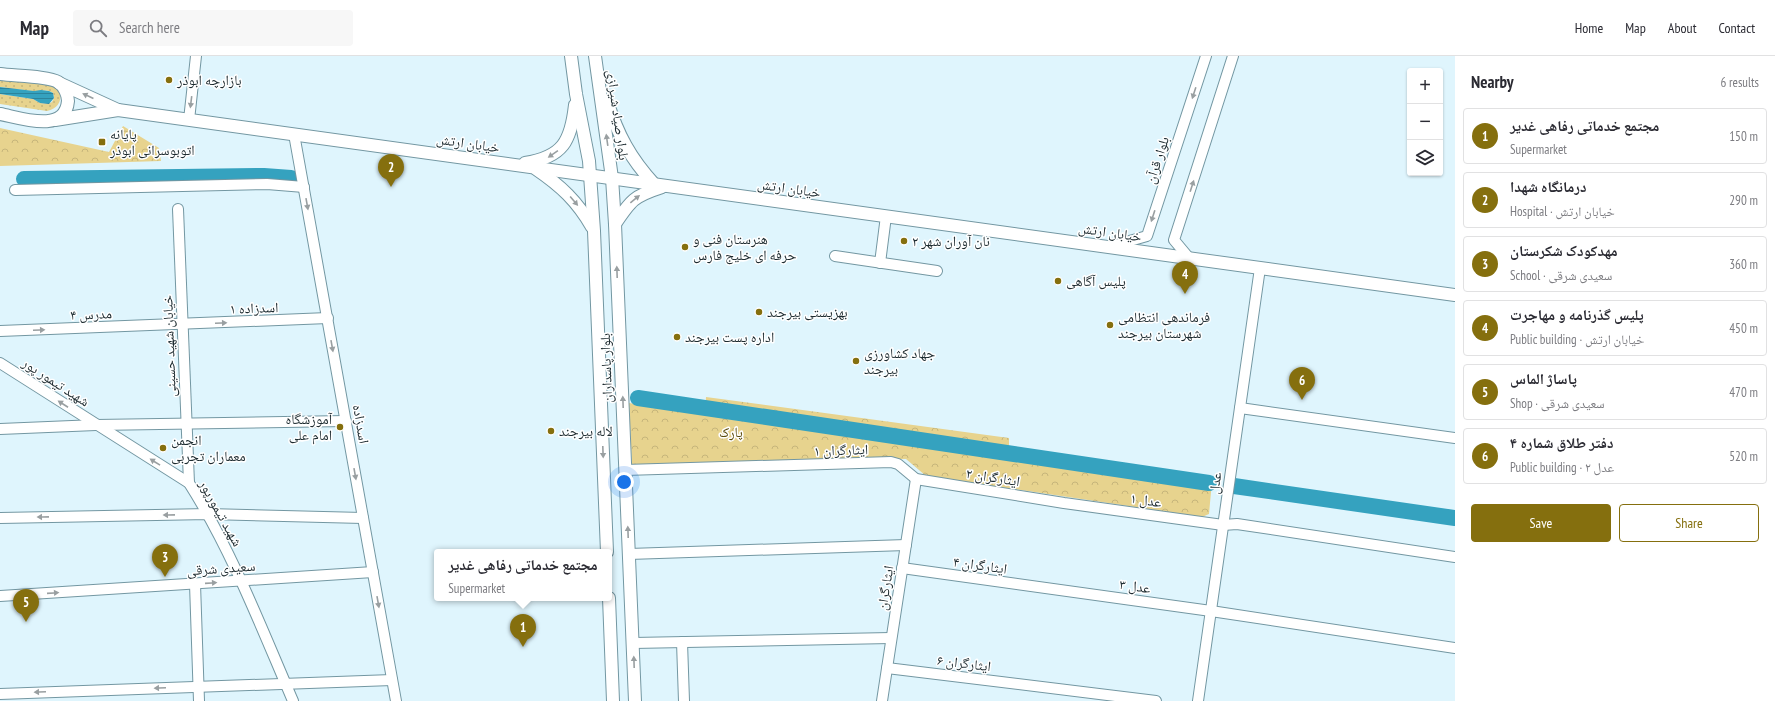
<!DOCTYPE html>
<meta charset="utf-8">
<style>
body{margin:0;font-family:"PT Sans Narrow","Noto Naskh Arabic",sans-serif;background:#f7f7f7;color:#2b2b33}
.controls{position:absolute;right:12px;top:12px;display:grid;overflow:hidden;border-radius:4px;box-shadow:0 1px 3px #0004}
.controls button{width:36px;height:36px;display:grid;place-items:center;padding:0;border:0;border-bottom:1px solid #e1e1e2;background:#fff;color:#2b2b33;font:20px sans-serif}
.you{position:absolute;left:624px;top:426px;width:14px;height:14px;margin:-10px;border:3px solid #fff;border-radius:50%;background:#1a73e8;box-shadow:0 0 0 6px #1a73e833}
.badge{display:grid;place-items:center;width:26px;height:26px;border-radius:50%;background:#856f0e;color:#fff;font-size:13px;font-weight:700}
.pin{position:absolute;translate:-50% -33px;filter:drop-shadow(0 1px 2px #0008)}
.pin::after{content:'';position:absolute;top:21px;width:14px;height:12px;background:inherit;clip-path:polygon(0 0,100% 0,50% 100%)}
.popup{position:absolute;left:434px;top:493px;width:178px;height:52px;box-sizing:border-box;display:grid;place-content:center;border-radius:4px;background:#fff;filter:drop-shadow(0 1px 3px #0005);font-size:13px;white-space:nowrap;color:#7c7c81}
.popup b{font-size:15px;color:#2b2b33}
.popup::after{content:'';position:absolute;left:50%;top:100%;margin-left:-8px;border:8px solid transparent;border-top-color:#fff}
.list{margin:0;padding:0;list-style:none}
h2{display:flex;justify-content:space-between;align-items:center;height:52px;margin:0;padding:0 16px;font-size:17px}
h2 small{font-size:13px;font-weight:400;color:#7c7c81}
.list li{display:grid;grid-template-columns:26px 1fr auto;gap:12px;align-items:center;box-sizing:border-box;height:56px;margin:0 8px 8px;padding:0 8px;border:1px solid #e1e1e2;border-radius:4px}
.list b{display:block;font-size:15px;white-space:nowrap}
.list p{margin:0;font-size:13px;white-space:nowrap;color:#7c7c81}
.list em{font-size:13px;font-style:normal;color:#7c7c81}
.actions{display:flex;gap:8px;padding:12px 16px}
.actions a{flex:1;padding:9px 0;border:1px solid #856f0e;border-radius:4px;text-align:center;font-size:14px;color:#856f0e}
.actions .main{background:#856f0e;color:#fff}
.icon{flex:none;width:22px;height:22px;fill:none;stroke:currentColor;stroke-width:2;stroke-linecap:round;stroke-linejoin:round}
.map{position:relative;flex:none;width:1455px;height:645px;overflow:hidden}
header{display:flex;align-items:center;gap:24px;box-sizing:border-box;height:56px;padding:0 20px;background:#fff;border-bottom:1px solid #e1e1e2}
header strong{font-size:19px}
nav{display:flex;gap:22px;margin-inline-start:auto;font-size:14px}
.search{width:280px;height:36px;background:#f7f7f7;display:flex;align-items:center;gap:10px;box-sizing:border-box;padding:0 14px;border-radius:4px;color:#7c7c81;font-size:15px}
main{display:flex}
aside{flex:1;background:#fff}
.map>svg:first-child{display:block}
.grass{fill:url(#grass-dots)}
.park{fill:url(#park-crowns)}
.water{fill:url(#water-rules)}
.lines{fill:none;stroke-linecap:round;stroke-linejoin:round}
.river{stroke:#35a2bf;stroke-width:16}
.minor-casing{stroke:#7397a2;stroke-width:12}
.major-casing{stroke:#7397a2;stroke-width:14}
.minor{stroke:#fff;stroke-width:10}
.major{stroke:#fff;stroke-width:12}
.oneway{fill:#999fa1}
.poi-dot{fill:#856f0e;stroke:#fff;stroke-width:1.5}
.labels{text-anchor:middle;stroke-width:3;stroke-linejoin:round;paint-order:stroke}
.poi-label{font-size:14px;fill:#1c2a2f;stroke:#fff;text-anchor:start}
.street-label{font-size:14px;fill:#1c2a2f;stroke:#fff}
.park-label{font-size:14px;fill:#5c4c0c;stroke:#fff}
</style>
<header>
<strong>Map</strong>
<div class="search"><svg class="icon" aria-label="search" viewBox="0 0 24 24"><circle cx="10" cy="10" r="6"/><path d="M15 15l6 6"/></svg>Search here</div>
<nav><a>Home</a><a>Map</a><a>About</a><a>Contact</a></nav>
</header>
<main>
<div class="map">
<svg width="1455" height="645" viewBox="0 0 1455 645">
<defs>
<pattern id="grass-dots" width="8" height="8" patternUnits="userSpaceOnUse"><rect width="8" height="8" fill="#e7d38e"/><path d="M2 2h.1M6 6h.1" fill="none" stroke="#c6b57b" stroke-width="1.8" stroke-linecap="round"/></pattern>
<pattern id="park-crowns" width="20" height="18" patternUnits="userSpaceOnUse"><rect width="20" height="18" fill="#e7d38e"/><path d="M2 6a3 3 0 1 1 6 0M12 15a3 3 0 1 1 6 0" fill="none" stroke="#c6b57b"/></pattern>
<pattern id="water-rules" width="6" height="5" patternUnits="userSpaceOnUse"><rect width="6" height="5" fill="#35a2bf"/><path d="M0 2.5h6" fill="none" stroke="#2c849c"/></pattern>
</defs>
<rect width="100%" height="100%" fill="#dff5fd"/>
<!-- grass -->
<path class="grass" d="M0,22l53,6 7,8c2,10 -3,17 -13,19l-47,-7v-10l33,5 7,4 8,1 4,-2 2,-4 -1,-5c-7,-5 -13,-1 -21,-2 -11,-1 -21,-3 -32,-4z"/>
<!-- park -->
<g class="park">
<polygon points="123,70 159,92 161,105 0,110 0,72 109,96"/>
<polygon points="706,341 1009,382 1009,391 1212,425 1209,458 1202,461 926,420 906,403 632,409 629,347 705,358"/>
</g>
<!-- water -->
<polygon class="water" points="0,31 34,35 41,34 49,35 53,37 54,42 49,48 40,47 33,43 0,38"/>
<g class="lines">
<!-- river -->
<g class="river">
<polyline points="24,123 264,120 291,122"/>
<polyline points="638,342 1209,427"/>
<polyline points="1234,430 1455,462"/>
</g>
<!-- minor casing -->
<g class="minor-casing">
<g id="minor">
<polyline points="189,64 196,0"/>
<polyline points="294,78 396,645"/>
<polyline points="15,134 267,128 304,131"/>
<polyline points="178,153 189,427"/>
<polyline points="1112,190 1147,180 1206,0"/>
<polyline points="835,200 937,215"/>
<polyline points="1189,202 1174,184 1233,0"/>
<polyline points="880,207 886,160"/>
<polyline points="0,275 328,262"/>
<path d="M0,307l189,120c43,68 72,144 104,218"/>
<polyline points="1240,352 1455,382"/>
<polyline points="0,373 96,369 346,365"/>
<polyline points="625,414 891,406 898,408 916,423 1064,447 1223,469 1237,468 1455,501"/>
<polyline points="0,462 208,458 363,462"/>
<polyline points="629,498 906,489"/>
<polyline points="902,512 1211,555 1455,592"/>
<polyline points="195,528 199,645"/>
<polyline points="0,540 373,516"/>
<polyline points="682,586 684,645"/>
<polyline points="633,587 891,582"/>
<polyline points="887,612 1156,645"/>
<polyline points="0,638 392,624"/>
<polyline points="882,645 916,423"/>
<polyline points="1198,645 1260,212"/>
</g>
</g>
<!-- major casing -->
<g class="major-casing">
<g id="major">
<polyline points="571,0 576,38 589,105 594,175 607,496"/>
<polyline points="595,0 612,122 615,168 635,645"/>
<path d="M0,18c13,2 48,2 58,8 6,4 10,12 10,19 -3,33 -47,17 -68,13"/>
<polyline points="59,27 118,54"/>
<path d="M607,45c11,34 23,57 47,83"/>
<polyline points="55,64 118,54 1455,239"/>
<path d="M525,107c38,-6 46,-22 50,-58"/>
<path d="M536,113c25,17 41,32 56,58"/>
<path d="M615,168c16,-24 19,-28 47,-37"/>
<polyline points="609,542 613,645"/>
</g>
</g>
<!-- minor -->
<use href="#minor" class="minor"/>
<!-- major -->
<use href="#major" class="major"/>
</g>
<!-- one-way arrows -->
<defs><path id="oneway-solid" d="M-6-.8H1V-3.2L6.5 0L1 3.2V.8H-6Z"/></defs>
<g class="oneway">
<use href="#oneway-solid" transform="translate(1194 37) rotate(108)"/>
<use href="#oneway-solid" transform="translate(88 40) rotate(-155)"/>
<use href="#oneway-solid" transform="translate(191 46) rotate(97)"/>
<use href="#oneway-solid" transform="translate(607 84) rotate(-98)"/>
<use href="#oneway-solid" transform="translate(553 98) rotate(145)"/>
<use href="#oneway-solid" transform="translate(1192 130) rotate(-72)"/>
<use href="#oneway-solid" transform="translate(635 143) rotate(-39)"/>
<use href="#oneway-solid" transform="translate(574 145) rotate(50)"/>
<use href="#oneway-solid" transform="translate(307 148) rotate(80)"/>
<use href="#oneway-solid" transform="translate(1153 160) rotate(108)"/>
<use href="#oneway-solid" transform="translate(617 216) rotate(-92)"/>
<use href="#oneway-solid" transform="translate(221 267) rotate(-2)"/>
<use href="#oneway-solid" transform="translate(39 274) rotate(-2)"/>
<use href="#oneway-solid" transform="translate(332 290) rotate(80)"/>
<use href="#oneway-solid" transform="translate(623 346) rotate(-92)"/>
<use href="#oneway-solid" transform="translate(63 348) rotate(-147)"/>
<use href="#oneway-solid" transform="translate(603 396) rotate(88)"/>
<use href="#oneway-solid" transform="translate(155 406) rotate(-148)"/>
<use href="#oneway-solid" transform="translate(355 418) rotate(80)"/>
<use href="#oneway-solid" transform="translate(169 459) rotate(179)"/>
<use href="#oneway-solid" transform="translate(43 461) rotate(179)"/>
<use href="#oneway-solid" transform="translate(628 476) rotate(-92)"/>
<use href="#oneway-solid" transform="translate(211 527) rotate(-4)"/>
<use href="#oneway-solid" transform="translate(53 537) rotate(-4)"/>
<use href="#oneway-solid" transform="translate(378 546) rotate(80)"/>
<use href="#oneway-solid" transform="translate(634 606) rotate(-92)"/>
<use href="#oneway-solid" transform="translate(160 632) rotate(178)"/>
<use href="#oneway-solid" transform="translate(40 636) rotate(178)"/>
</g>
<!-- markers -->
<g class="poi-dot">
<circle cx="169" cy="24" r="4"/>
<rect x="98" y="82" width="8" height="8" rx="2"/>
<circle cx="904" cy="185" r="4"/>
<circle cx="685" cy="191" r="4"/>
<circle cx="1058" cy="225" r="4"/>
<circle cx="759" cy="256" r="4"/>
<circle cx="1110" cy="269" r="4"/>
<circle cx="677" cy="281" r="4"/>
<circle cx="856" cy="305" r="4"/>
<circle cx="340" cy="371" r="4"/>
<circle cx="551" cy="375" r="4"/>
<circle cx="163" cy="392" r="4"/>
</g>
<g class="labels">
<!-- poi labels -->
<g class="poi-label">
<text x="177" y="29">بازارچه ابوذر</text>
<text x="110" y="83">پایانه<tspan x="110" dy="16">اتوبوسرانی ابوذر</tspan></text>
<text x="693" y="188">هنرستان فنی و<tspan x="693" dy="16">حرفه ای خلیج فارس</tspan></text>
<text x="912" y="190">نان آوران شهر ۲</text>
<text x="1066" y="230">پلیس آگاهی</text>
<text x="767" y="261">بهزیستی بیرجند</text>
<text x="1118" y="266">فرماندهی انتظامی<tspan x="1118" dy="16">شهرستان بیرجند</tspan></text>
<text x="685" y="286">اداره پست بیرجند</text>
<text x="864" y="302">جهاد کشاورزی<tspan x="864" dy="16">بیرجند</tspan></text>
<text x="332" y="368" text-anchor="end">آموزشگاه<tspan x="332" dy="16">امام علی</tspan></text>
<text x="559" y="380">لاله بیرجند</text>
<text x="171" y="389">انجمن<tspan x="171" dy="16">معماران تجربی</tspan></text>
</g>
<!-- street labels -->
<g class="street-label">
<text transform="translate(618 59) rotate(82)" y="5">بلوار صیاد شیرازی</text>
<text transform="translate(468 87) rotate(8)" y="5">خیابان ارتش</text>
<text transform="translate(1157 104) rotate(-72)" y="5">بلوار قرآن</text>
<text transform="translate(789 132) rotate(8)" y="5">خیابان ارتش</text>
<text transform="translate(1110 176) rotate(8)" y="5">خیابان ارتش</text>
<text transform="translate(254 252) rotate(-2)" y="5">اسدزاده ۱</text>
<text transform="translate(91 258) rotate(-2)" y="5">مدرس ۴</text>
<text transform="translate(169 290) rotate(-92)" y="5">خیابان شهید حسینی</text>
<text transform="translate(606 312) rotate(-92)" y="5">بلوار پاسداران</text>
<text transform="translate(56 326) rotate(33)" y="5">شهید تیمور پور</text>
<text transform="translate(361 368) rotate(80)" y="5">اسدزاده</text>
<text transform="translate(841 394) rotate(-2)" y="5">ایثارگران ۱</text>
<text transform="translate(993 421) rotate(9)" y="5">ایثارگران ۲</text>
<text transform="translate(1215 427) rotate(-82)" y="5">عدل</text>
<text transform="translate(1146 444) rotate(8)" y="5">عدل ۱</text>
<text transform="translate(221 457) rotate(61)" y="5">شهید تیمورپور</text>
<text transform="translate(980 509) rotate(8)" y="5">ایثارگران ۴</text>
<text transform="translate(221 512) rotate(-4)" y="5">سعیدی شرقی</text>
<text transform="translate(1135 530) rotate(8)" y="5">عدل ۳</text>
<text transform="translate(885 532) rotate(-81)" y="5">ایثارگران</text>
<text transform="translate(964 607) rotate(7)" y="5">ایثارگران ۶</text>
</g>
<!-- park labels -->
<g class="park-label">
<text x="731" y="381">پارک</text>
</g>
</g>
</svg>
<div class="controls">
<button>+</button>
<button>−</button>
<button><svg class="icon" aria-label="layers" viewBox="0 0 24 24"><path d="M12 4l9 5-9 5-9-5zM3 14l9 5 9-5"/></svg></button>
</div>
<div class="you"></div>
<div class="pin badge" style="left:523px;top:591px">1</div>
<div class="popup"><b>مجتمع خدماتی رفاهی غدیر</b>Supermarket</div>
<div class="pin badge" style="left:391px;top:131px">2</div>
<div class="pin badge" style="left:165px;top:521px">3</div>
<div class="pin badge" style="left:1185px;top:238px">4</div>
<div class="pin badge" style="left:26px;top:566px">5</div>
<div class="pin badge" style="left:1302px;top:344px">6</div>
</div>
<aside>
<h2>Nearby<small>6 results</small></h2>
<ul class="list">
<li><span class="badge">1</span><div><b>مجتمع خدماتی رفاهی غدیر</b><p>Supermarket</p></div><em>150 m</em></li>
<li><span class="badge">2</span><div><b>درمانگاه شهدا</b><p>Hospital · خیابان ارتش</p></div><em>290 m</em></li>
<li><span class="badge">3</span><div><b>مهدکودک شکرستان</b><p>School · سعیدی شرقی</p></div><em>360 m</em></li>
<li><span class="badge">4</span><div><b>پلیس گذرنامه و مهاجرت</b><p>Public building · خیابان ارتش</p></div><em>450 m</em></li>
<li><span class="badge">5</span><div><b>پاساژ الماس</b><p>Shop · سعیدی شرقی</p></div><em>470 m</em></li>
<li><span class="badge">6</span><div><b>دفتر طلاق شماره ۴</b><p>Public building · عدل ۲</p></div><em>520 m</em></li>
</ul>
<div class="actions"><a class="main">Save</a><a>Share</a></div>
</aside>
</main>
